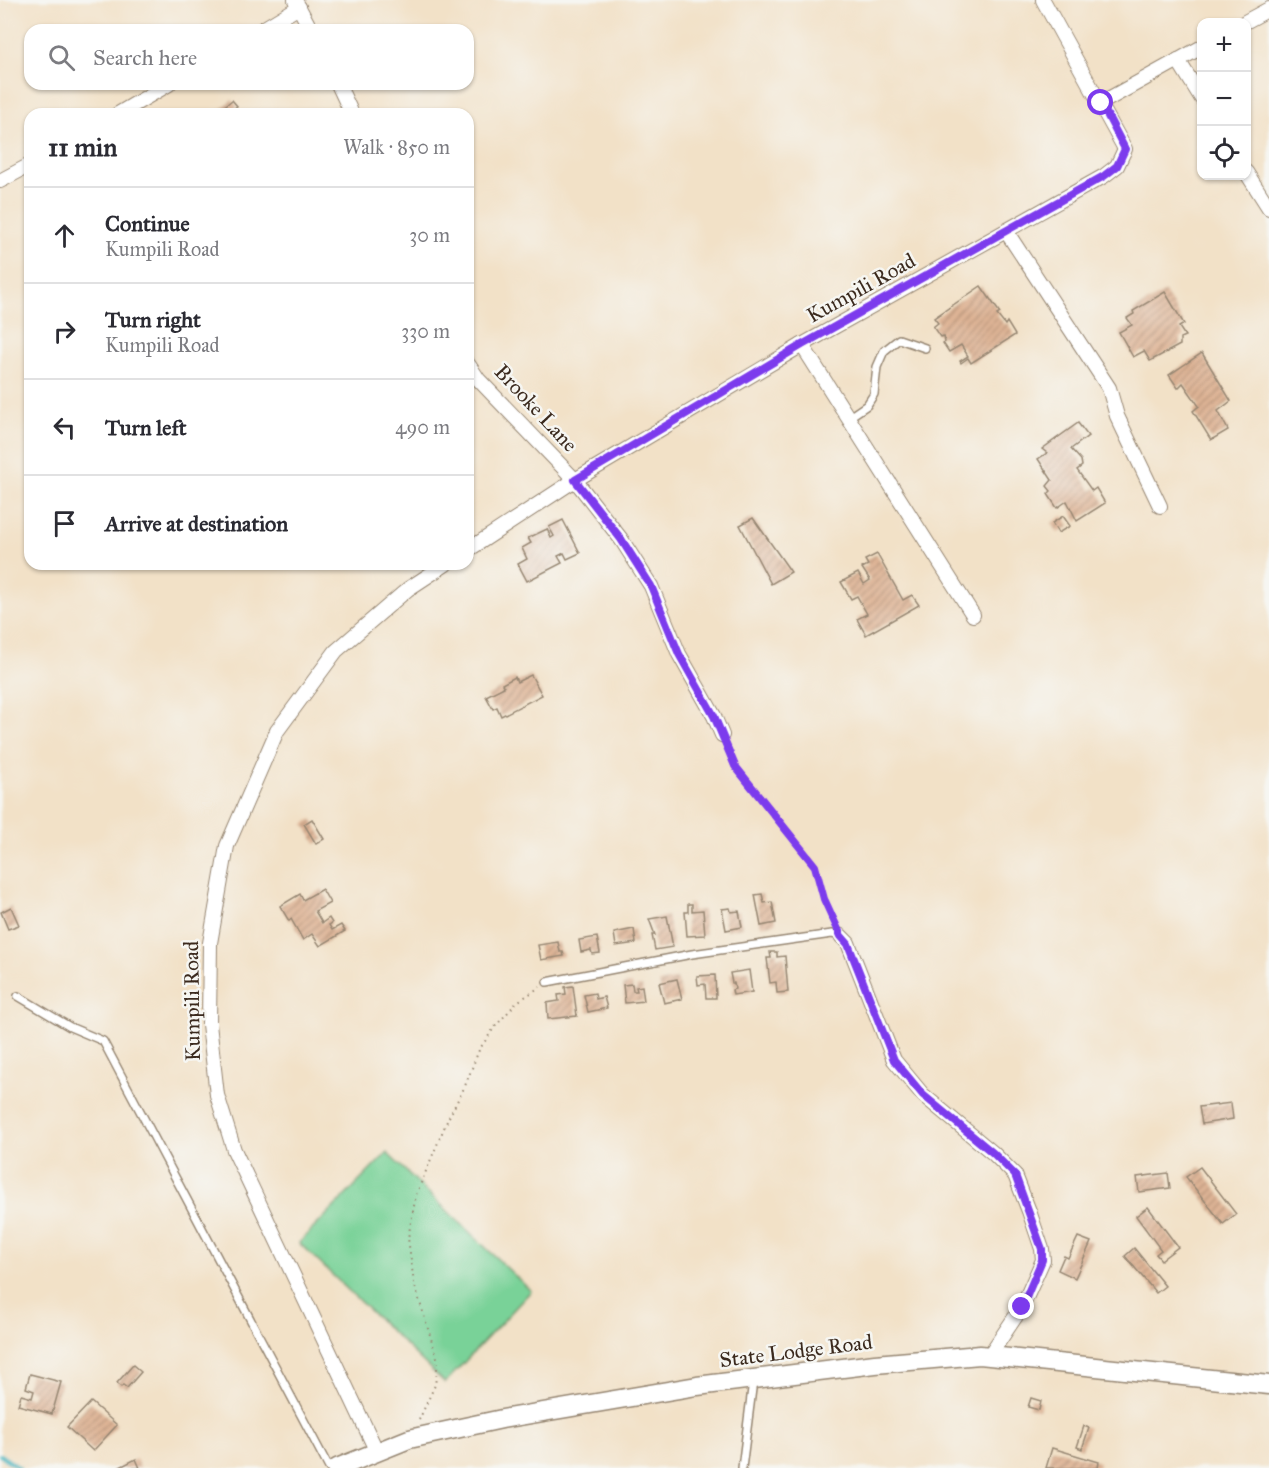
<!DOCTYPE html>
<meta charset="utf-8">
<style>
body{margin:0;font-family:"IM FELL Great Primer",serif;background:#f7f7f7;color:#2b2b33}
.controls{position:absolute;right:18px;top:18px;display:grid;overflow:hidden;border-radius:12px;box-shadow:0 2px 4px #0004}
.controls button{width:54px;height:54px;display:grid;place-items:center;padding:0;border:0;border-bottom:2px solid #e1e1e2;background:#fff;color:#2b2b33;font:30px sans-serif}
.stop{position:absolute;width:18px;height:18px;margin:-14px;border:4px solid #7c3aed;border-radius:50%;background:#fff}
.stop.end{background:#7c3aed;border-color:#fff;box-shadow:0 2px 6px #0008}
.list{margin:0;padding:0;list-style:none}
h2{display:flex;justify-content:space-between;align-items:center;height:78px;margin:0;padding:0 24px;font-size:26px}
h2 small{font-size:20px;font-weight:400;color:#7c7c81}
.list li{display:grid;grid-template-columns:39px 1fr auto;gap:18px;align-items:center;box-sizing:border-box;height:96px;padding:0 24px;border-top:2px solid #e1e1e2}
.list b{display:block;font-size:22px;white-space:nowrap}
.list p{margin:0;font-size:20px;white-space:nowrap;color:#7c7c81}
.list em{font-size:20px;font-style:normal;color:#7c7c81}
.icon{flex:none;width:33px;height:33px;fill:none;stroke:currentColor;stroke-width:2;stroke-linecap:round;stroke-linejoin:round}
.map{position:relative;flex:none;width:1269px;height:1468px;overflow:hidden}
.search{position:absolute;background:#fff;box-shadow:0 2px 4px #0004;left:24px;top:24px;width:450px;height:66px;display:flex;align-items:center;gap:15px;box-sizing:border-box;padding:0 21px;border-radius:18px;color:#7c7c81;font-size:22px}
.panel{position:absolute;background:#fff;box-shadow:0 2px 4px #0004;left:24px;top:108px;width:450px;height:462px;border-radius:18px}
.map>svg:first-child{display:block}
.pitch{fill:#79d298;stroke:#5a7e5b;stroke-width:1.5}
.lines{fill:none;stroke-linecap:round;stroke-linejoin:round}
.stream{stroke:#45b4be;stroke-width:4}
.building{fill:url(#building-hatch)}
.lane-casing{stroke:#968672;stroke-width:10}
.street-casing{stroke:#968672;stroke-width:16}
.secondary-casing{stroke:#968672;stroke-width:21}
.path{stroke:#968672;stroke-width:2;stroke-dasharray:1.5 4.5;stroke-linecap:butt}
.lane{stroke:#fff;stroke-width:7}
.street{stroke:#fff;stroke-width:14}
.secondary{stroke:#fff;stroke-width:18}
.route{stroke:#7c3aed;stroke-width:8}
.labels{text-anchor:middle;stroke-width:5;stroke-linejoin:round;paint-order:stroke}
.street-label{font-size:21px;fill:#3b2a1e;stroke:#f6f6f2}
</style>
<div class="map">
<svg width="1269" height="1468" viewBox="0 0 1269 1468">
<defs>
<pattern id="building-hatch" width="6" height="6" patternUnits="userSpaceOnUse" patternTransform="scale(1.5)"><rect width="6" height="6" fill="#deb495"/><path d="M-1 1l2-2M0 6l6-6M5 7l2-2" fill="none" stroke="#b59379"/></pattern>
</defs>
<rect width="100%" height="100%" fill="#f6f6f2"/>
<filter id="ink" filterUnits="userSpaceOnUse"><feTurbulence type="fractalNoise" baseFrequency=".0167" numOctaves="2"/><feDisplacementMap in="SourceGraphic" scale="12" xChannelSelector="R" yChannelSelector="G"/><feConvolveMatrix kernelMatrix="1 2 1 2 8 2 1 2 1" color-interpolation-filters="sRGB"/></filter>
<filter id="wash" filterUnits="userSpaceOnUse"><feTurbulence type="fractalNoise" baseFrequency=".008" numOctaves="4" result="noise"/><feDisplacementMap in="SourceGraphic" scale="24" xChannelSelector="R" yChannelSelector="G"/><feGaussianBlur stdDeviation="1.35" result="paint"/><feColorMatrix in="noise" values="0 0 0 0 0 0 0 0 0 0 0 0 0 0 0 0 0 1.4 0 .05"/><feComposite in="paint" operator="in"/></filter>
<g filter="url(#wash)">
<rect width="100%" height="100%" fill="#f2e1c7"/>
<!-- pitch -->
<polygon class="pitch" points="387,1153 531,1291 445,1383 299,1243"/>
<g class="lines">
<!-- stream -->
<polyline class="stream" points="0,1455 19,1468"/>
</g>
<g id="blocks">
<!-- building -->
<g class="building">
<polygon points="232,100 237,106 227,114 224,114 220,110"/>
<polygon points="981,286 1000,313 997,315 1005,325 1007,322 1015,335 971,363 968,358 961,363 960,361 968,356 961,345 949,352 943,343 945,342 944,336 940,337 933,327 938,323 934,318"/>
<polygon points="1165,292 1184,324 1179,327 1185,336 1180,338 1180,345 1150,361 1144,351 1133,357 1119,332 1132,325 1127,318 1134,314 1133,311"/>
<polygon points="1202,353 1231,401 1218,411 1228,430 1211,440 1193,411 1199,406 1183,383 1178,388 1169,375"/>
<polygon points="1078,423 1088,436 1071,449 1081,460 1082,466 1077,470 1092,491 1096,488 1105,503 1077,521 1067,501 1057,508 1048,494 1051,491 1047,486 1052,480 1038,459 1047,453 1042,449"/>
<polygon points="1063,516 1070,526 1058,533 1052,523"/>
<polygon points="753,518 791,572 771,584 740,525"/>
<polygon points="563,520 580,553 567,559 564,553 558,556 562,563 527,581 518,564 527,559 522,548 531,543 528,538 547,529 551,538 554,536 549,527"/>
<polygon points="877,554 903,600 912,595 919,605 866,635 857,619 867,614 857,596 851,599 841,582 858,573 864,584 870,580 862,568 868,565 865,560"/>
<polygon points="531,675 542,695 501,716 497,707 493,709 486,696 504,687 502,684 515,677 517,682"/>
<polygon points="312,819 324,839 316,844 304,824"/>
<polygon points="322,889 330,903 315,911 322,923 329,918 332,923 329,925 332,930 341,925 345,931 320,946 312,934 303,940 291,919 289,921 280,906 300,894 303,900"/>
<polygon points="762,894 764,903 772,902 776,923 761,926 755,895"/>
<polygon points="688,904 692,904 692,911 703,910 705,935 687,936 685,912 688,912"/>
<polygon points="11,907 19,925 8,929 1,912"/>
<polygon points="730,908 731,912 739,911 742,927 726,930 722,909"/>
<polygon points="667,916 673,947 655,950 652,935 655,935 649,919"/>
<polygon points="634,929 636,943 616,946 614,933"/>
<polygon points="597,937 600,953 592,954 591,950 581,952 579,940"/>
<polygon points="558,942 560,952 563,952 564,956 541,960 538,945"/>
<polygon points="770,952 777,952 777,957 785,956 788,992 777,993 776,982 770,983 767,958 771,958"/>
<polygon points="749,970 752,992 733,995 732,990 735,989 734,983 732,983 730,973"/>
<polygon points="715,975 716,998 706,998 705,984 698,985 697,976"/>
<polygon points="677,979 682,999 664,1003 659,983"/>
<polygon points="632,984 633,991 637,991 636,987 642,986 644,1001 625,1003 623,985"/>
<polygon points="573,986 577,1016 548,1019 547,1003 559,1001 558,995 566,994 565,987"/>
<polygon points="595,993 596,999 604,997 607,1008 588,1012 584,995"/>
<polygon points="1231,1103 1233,1119 1202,1124 1199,1107"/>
<polygon points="1200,1167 1236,1214 1223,1224 1186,1177"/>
<polygon points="1168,1173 1170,1188 1139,1192 1137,1177"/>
<polygon points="1148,1207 1178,1247 1161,1260 1156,1254 1161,1250 1136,1216"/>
<polygon points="1078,1237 1091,1242 1075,1278 1058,1270 1064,1256 1068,1258"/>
<polygon points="1134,1248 1165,1286 1156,1293 1125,1256"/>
<polygon points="133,1365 141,1372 127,1388 123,1385 121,1387 117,1383"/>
<polygon points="30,1374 61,1382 52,1414 18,1405 21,1395 32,1398 34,1391 26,1388"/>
<polygon points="1031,1398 1041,1401 1039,1410 1028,1407"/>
<polygon points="91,1402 117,1425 93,1451 67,1427"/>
<polygon points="1084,1426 1089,1428 1082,1449 1077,1447"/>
<polygon points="1052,1448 1099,1462 1098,1468 1046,1468"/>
<polygon points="136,1459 140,1468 118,1468"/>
</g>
</g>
</g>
<g filter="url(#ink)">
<use href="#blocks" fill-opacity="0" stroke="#968672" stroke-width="1.5"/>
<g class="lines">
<!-- lane casing -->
<g class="lane-casing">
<g id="lane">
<polyline points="848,418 867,405 874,394 877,367 884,351 899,339 925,348"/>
<polyline points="547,982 692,954 832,934 841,936"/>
<polyline points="18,996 70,1027 103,1041 329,1468"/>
<polyline points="742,1468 753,1381"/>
</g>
</g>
<!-- street casing -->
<g class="street-casing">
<g id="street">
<polyline points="295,0 311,30"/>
<polyline points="1245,22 1269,9"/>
<polyline points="261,30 299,7"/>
<polyline points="1178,60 1202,99"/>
<polyline points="338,84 352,114"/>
<polyline points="1101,103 1202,47"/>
<polyline points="118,114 169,84"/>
<polyline points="1246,172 1269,208"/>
<polyline points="0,181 30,165"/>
<polyline points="1006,231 1109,388 1117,416 1160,506"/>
<polyline points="802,345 973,615"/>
<polyline points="468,364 478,379 575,480 621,539 651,586 679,654 714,716 722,735"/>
<polyline points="468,550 575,480 802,345 1104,176 1117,166 1125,149 1043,0"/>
<polyline points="841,936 848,943 894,1060 923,1095 993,1153 1015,1175 1029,1211 1042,1249 1043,1260 1022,1307 989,1356"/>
<polyline points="377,1452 234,1150 217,1095 209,1024 210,943 227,846 277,731 336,651 408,589 446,564"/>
</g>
</g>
<!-- secondary casing -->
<g class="secondary-casing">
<polyline id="secondary" points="337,1468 409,1439 502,1419 697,1386 875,1364 980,1355 1269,1385"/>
</g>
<!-- path -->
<g class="path">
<polyline points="727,746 735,766 815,866 824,899 836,926"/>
<polyline points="419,1420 435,1385 438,1361 414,1283 408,1238 416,1195 447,1121 465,1086 479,1050 494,1028 517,1002 540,987"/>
</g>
<!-- lane -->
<use href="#lane" class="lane"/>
<!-- street -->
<use href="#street" class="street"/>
<!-- secondary -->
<use href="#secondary" class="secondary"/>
</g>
</g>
<g class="lines" filter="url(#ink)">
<!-- route -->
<polyline class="route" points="1022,1307 1042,1260 1042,1249 1015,1175 993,1153 923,1095 894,1060 848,944 841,936 824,899 815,866 735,766 714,716 679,654 651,586 621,539 575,480 802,345 1104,176 1117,166 1125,149 1101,103"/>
</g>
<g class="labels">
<!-- street labels -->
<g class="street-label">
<text transform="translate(861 288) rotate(-29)" y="7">Kumpili Road</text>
<text transform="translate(536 408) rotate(47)" y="7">Brooke Lane</text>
<text transform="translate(192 1001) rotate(-91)" y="7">Kumpili Road</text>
<text transform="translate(796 1351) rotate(-7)" y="7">State Lodge Road</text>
</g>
</g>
</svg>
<div class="controls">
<button>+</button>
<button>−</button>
<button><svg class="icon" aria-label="locate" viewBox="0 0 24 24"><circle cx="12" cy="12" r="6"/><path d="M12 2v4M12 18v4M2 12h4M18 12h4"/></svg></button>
</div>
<div class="stop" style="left:1101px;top:103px"></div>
<div class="stop end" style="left:1022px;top:1307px"></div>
<div class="search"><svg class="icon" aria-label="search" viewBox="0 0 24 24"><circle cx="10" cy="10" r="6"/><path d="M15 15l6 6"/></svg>Search here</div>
<section class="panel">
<h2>11 min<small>Walk · 850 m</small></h2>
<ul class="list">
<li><svg class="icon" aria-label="ahead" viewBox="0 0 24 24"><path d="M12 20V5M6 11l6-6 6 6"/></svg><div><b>Continue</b><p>Kumpili Road</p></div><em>30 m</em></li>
<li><svg class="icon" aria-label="right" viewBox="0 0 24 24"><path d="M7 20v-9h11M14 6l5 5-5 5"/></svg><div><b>Turn right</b><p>Kumpili Road</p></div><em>330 m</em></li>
<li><svg class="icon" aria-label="left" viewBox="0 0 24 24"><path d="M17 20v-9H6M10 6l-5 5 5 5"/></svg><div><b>Turn left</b></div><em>490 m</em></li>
<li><svg class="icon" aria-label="arrive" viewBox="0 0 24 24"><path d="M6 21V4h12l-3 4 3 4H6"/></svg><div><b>Arrive at destination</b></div></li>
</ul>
</section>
</div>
